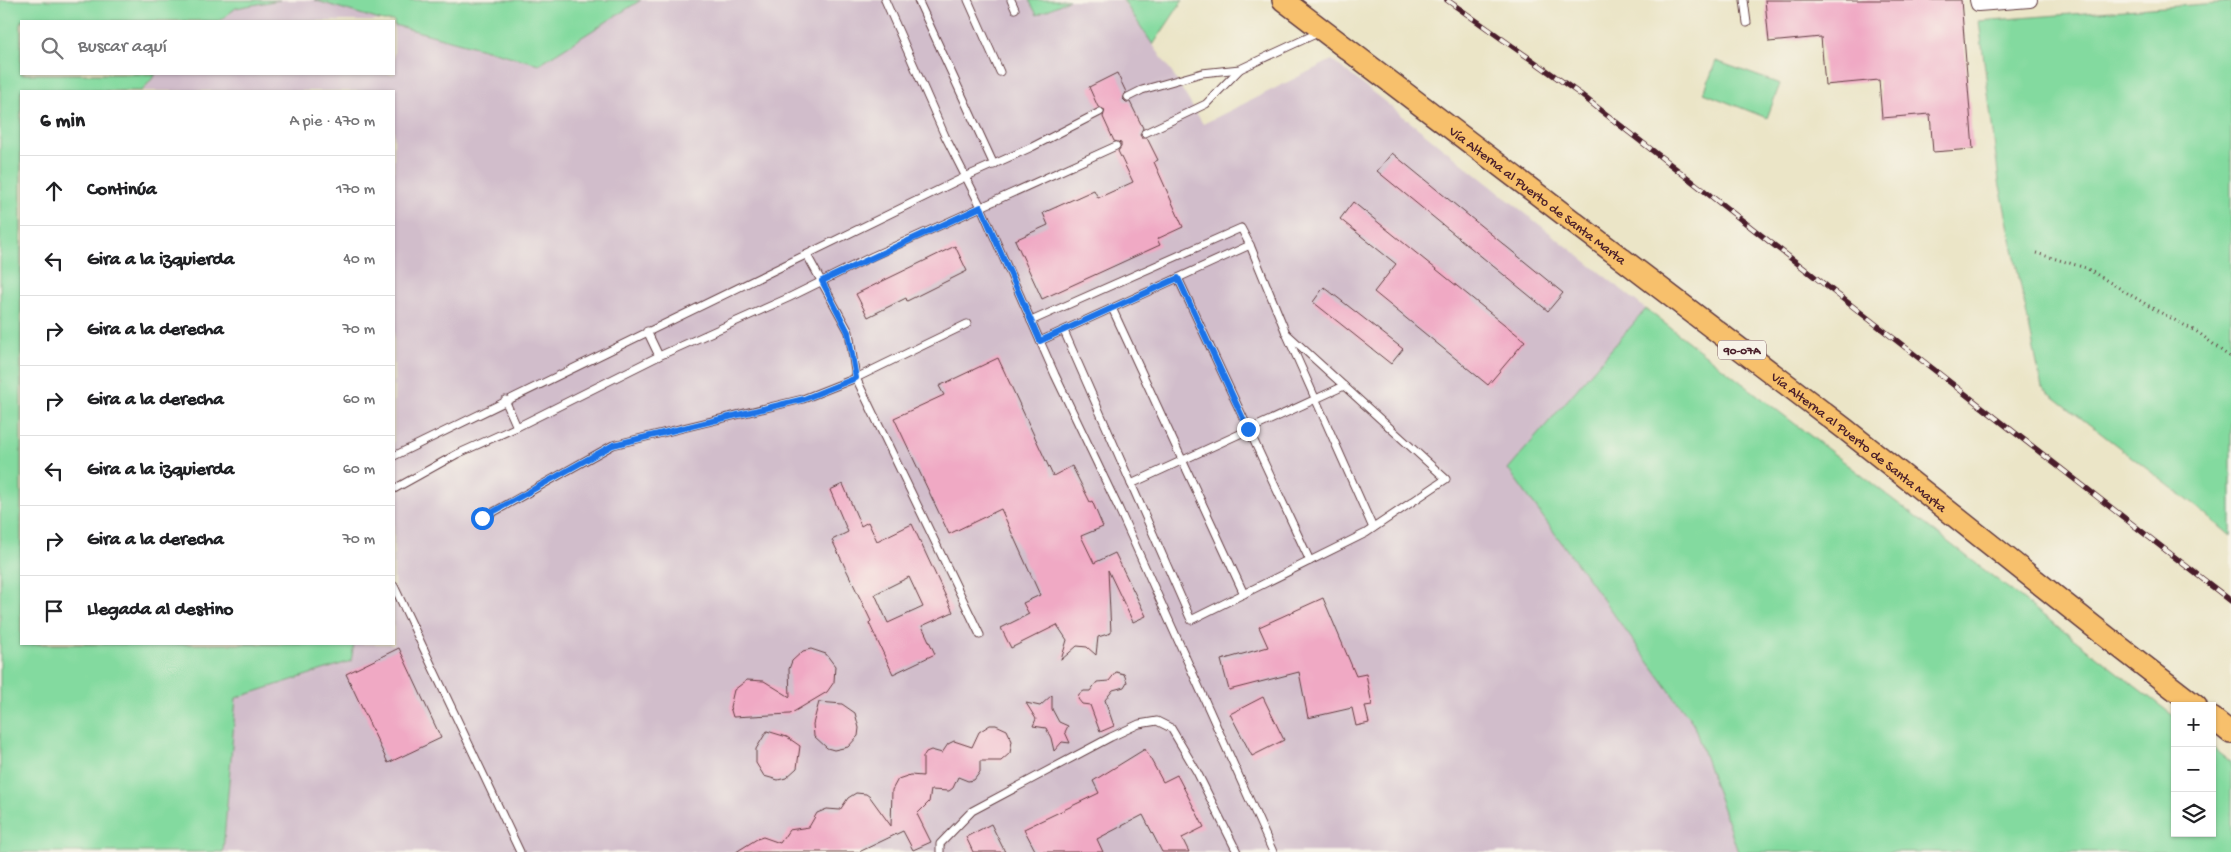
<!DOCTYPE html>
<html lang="es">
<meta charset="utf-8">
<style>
body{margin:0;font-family:"Gochi Hand",sans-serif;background:#f6f6f6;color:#202124}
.controls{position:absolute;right:15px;bottom:15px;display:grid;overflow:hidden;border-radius:0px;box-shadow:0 1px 4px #0004}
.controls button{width:45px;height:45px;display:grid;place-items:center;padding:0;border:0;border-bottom:1px solid #e0e0e0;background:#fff;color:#202124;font:25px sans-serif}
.stop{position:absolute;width:15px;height:15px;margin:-11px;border:4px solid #1a73e8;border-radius:50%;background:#fff}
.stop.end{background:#1a73e8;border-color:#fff;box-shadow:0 1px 5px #0008}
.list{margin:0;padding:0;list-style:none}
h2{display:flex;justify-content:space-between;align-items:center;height:65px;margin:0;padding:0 20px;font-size:21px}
h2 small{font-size:16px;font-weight:400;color:#757577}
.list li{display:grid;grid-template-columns:32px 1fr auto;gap:15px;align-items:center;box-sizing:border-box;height:70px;padding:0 20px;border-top:1px solid #e0e0e0}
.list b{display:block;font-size:19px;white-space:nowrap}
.list em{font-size:16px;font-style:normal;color:#757577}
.icon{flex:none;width:28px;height:28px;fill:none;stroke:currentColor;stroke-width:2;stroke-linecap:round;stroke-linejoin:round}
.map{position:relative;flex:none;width:2231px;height:852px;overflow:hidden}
.search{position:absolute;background:#fff;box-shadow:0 1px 4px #0004;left:20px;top:20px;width:375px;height:55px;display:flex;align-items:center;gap:12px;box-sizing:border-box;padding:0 18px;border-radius:0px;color:#757577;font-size:19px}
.panel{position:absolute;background:#fff;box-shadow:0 1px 4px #0004;left:20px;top:90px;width:375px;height:555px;border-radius:0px}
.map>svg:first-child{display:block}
.industrial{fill:#d1bdcb}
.green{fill:#83da9f;stroke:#667c65}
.building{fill:#f0a9c4;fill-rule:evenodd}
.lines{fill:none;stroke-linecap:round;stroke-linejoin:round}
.lane-casing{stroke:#623d42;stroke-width:9}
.street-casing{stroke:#623d42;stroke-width:16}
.primary-casing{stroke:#623d42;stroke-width:24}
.path{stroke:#623d42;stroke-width:3;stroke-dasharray:1 4;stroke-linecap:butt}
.lane{stroke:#fff;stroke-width:7}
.street{stroke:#fff;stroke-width:14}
.primary{stroke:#f7c06c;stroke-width:21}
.rail-casing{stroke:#4a1f2b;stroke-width:5.5}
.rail{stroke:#f7f3e8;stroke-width:4;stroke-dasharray:11;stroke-linecap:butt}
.route{stroke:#1a73e8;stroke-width:6}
.labels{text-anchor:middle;stroke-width:4;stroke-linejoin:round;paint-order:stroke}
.shield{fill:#f7f3e8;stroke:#7e5f64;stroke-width:1}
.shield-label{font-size:12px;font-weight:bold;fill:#4a1f2b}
.street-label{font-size:14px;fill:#4a1f2b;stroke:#f7f3e8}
</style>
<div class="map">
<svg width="2231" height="852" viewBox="0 0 2231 852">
<rect width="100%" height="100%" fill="#f7f3e8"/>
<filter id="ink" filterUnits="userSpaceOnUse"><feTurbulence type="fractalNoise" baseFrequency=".02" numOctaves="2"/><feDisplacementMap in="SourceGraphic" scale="10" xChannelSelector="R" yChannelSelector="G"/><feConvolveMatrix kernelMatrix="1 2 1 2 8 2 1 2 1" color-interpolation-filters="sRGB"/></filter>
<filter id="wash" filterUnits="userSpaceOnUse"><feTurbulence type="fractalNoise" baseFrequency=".0096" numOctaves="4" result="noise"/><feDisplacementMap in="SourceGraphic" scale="20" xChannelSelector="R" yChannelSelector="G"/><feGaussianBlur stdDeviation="1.12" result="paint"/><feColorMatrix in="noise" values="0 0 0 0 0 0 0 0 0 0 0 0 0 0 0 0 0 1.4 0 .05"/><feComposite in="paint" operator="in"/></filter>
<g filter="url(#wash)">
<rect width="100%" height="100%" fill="#ebe5c7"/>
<!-- industrial -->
<g class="industrial">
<polygon points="280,0 314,0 383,21 219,21 236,8"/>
<polygon points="641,0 1029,0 1037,15 1069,0 1122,0 1169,68 1203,124 1332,60 1646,309 1508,469 1693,723 1738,852 223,852 236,698 351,661 354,644 394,644 394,91 143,91 156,74 394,74 394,25 539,64"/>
</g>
<!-- green -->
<g class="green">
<polygon points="0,0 280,0 236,8 219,21 21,21 21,74 156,74 142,91 21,91 21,644 354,644 351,661 236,698 223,852 0,852"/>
<polygon points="314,0 641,0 539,64 394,25 394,21 383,21"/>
<polygon points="1029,0 1069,0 1037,15"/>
<polygon points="1123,0 1183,0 1153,45"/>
<polygon points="2231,2 2231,536 2198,508 2042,388 1999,181 1979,21"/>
<polygon points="1716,61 1780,84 1767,118 1704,93"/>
<polygon points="1646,309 2175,717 2175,833 2212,833 2212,747 2231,762 2231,852 1738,852 1693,723 1508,469"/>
</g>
<g id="blocks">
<!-- building -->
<g class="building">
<polygon points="1765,0 1961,0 1973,149 1933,152 1930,114 1882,118 1879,80 1825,85 1821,37 1769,42"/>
<polygon points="1117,73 1126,92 1123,99 1126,102 1130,102 1143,128 1140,135 1142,138 1147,138 1158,160 1154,162 1183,227 1157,239 1160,245 1042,299 1015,240 1048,225 1043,213 1094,190 1098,198 1133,182 1118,151 1121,147 1121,143 1114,141 1103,117 1105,110 1098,107 1089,87"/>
<polygon points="1392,153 1563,293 1548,311 1377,171"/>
<polygon points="1353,202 1525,341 1488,385 1374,292 1396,264 1340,219"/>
<polygon points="955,246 967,271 907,301 906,298 868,317 856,294"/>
<polygon points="1324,287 1403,349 1391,364 1313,302"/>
<polygon points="998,358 1053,476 1072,466 1090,502 1092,501 1103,527 1081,536 1094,563 1115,553 1146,616 1133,622 1108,570 1111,633 1098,637 1096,655 1087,647 1077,646 1061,660 1067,640 1057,625 1011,648 1001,628 1029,614 1023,603 1040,595 1001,509 949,534 894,418 944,395 939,386"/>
<path d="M843,484l18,42 7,-4 9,19 35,-17 41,88 -31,14 13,28 -42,20 -24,-51 2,-2 -39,-81 16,-8 -18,-42zM909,577l14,30 -35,16 -13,-29z"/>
<polygon points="1323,598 1356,676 1366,674 1372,705 1365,706 1369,723 1356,726 1352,708 1308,718 1299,672 1229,690 1221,660 1268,647 1259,627"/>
<polygon points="399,648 441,738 388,763 346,674"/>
<polygon points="811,649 826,654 835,666 834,682 827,692 790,714 733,717 730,707 734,690 747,680 764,681 790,697 789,669 792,661 803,651"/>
<polygon points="1116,672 1124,674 1127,682 1124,687 1113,690 1105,700 1114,726 1100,732 1090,705 1082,704 1078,699 1079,694 1084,691 1090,691 1097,682 1109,681"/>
<polygon points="1052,695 1052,709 1059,722 1068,726 1065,732 1070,743 1062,742 1054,751 1051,738 1046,728 1033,726 1036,719 1026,703 1040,706"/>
<polygon points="1263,697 1284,740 1252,756 1230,714"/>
<polygon points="819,702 842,704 855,713 859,728 858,736 848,747 834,750 827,748 814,736 813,724"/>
<polygon points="990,725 996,725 1007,730 1012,741 1010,753 1001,761 980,761 980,772 974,780 968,781 958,777 953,788 949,791 931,790 929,802 917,814 931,842 913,850 903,831 859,852 736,852 757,839 763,837 780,843 789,830 809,827 817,813 827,809 840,810 848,798 856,793 866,794 870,797 891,826 892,790 898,779 910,775 923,776 923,757 926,752 931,750 942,753 948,744 954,741 972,747 979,732"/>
<polygon points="767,731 787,737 800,746 797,768 786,778 778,780 764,776 756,763 756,749"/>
<polygon points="1145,749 1163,782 1177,775 1204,827 1182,838 1189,852 1162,852 1143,815 1097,839 1103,852 1036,852 1024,829 1099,793 1093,781"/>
<polygon points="991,824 1005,852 973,852 966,837"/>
</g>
</g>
</g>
<g filter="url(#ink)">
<use href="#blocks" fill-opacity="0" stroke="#623d42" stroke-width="1"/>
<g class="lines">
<!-- lane casing -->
<g class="lane-casing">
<g id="lane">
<polyline points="885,0 945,136 981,207 1055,375 1119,509 1273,852"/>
<polyline points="918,0 994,165"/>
<polyline points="968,0 1000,72"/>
<polyline points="1011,0 1015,9"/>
<polyline points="1744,0 1747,23"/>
<polyline points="1128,97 1142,90 1202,73 1240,69 1320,32"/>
<polyline points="1145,133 1206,104 1240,69"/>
<polyline points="1178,278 1310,561"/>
<polyline points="1112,308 1244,594"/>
<polyline points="1031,321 1241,228 1250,245 1286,333 1373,528"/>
<polyline points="967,324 856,378 980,635"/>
<polyline points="647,331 659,356"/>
<polyline points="1064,331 1191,620 1366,533 1446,479 1286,333"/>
<polyline points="1040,341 1250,245"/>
<polyline points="505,400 517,427"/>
<polyline points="394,456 965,177 1032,147 1100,112"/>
<polyline points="1131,484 1344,386"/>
<polyline points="394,489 457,454 517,427 659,356 788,298 873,256 1116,146"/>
<polyline points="483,518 613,445 803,399 856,378 849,332 807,255"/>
<polyline points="394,586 520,852"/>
<polyline points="940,852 940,844 972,811 1111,737 1139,724 1157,721 1171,728 1197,772 1237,852"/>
</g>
</g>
<!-- street casing -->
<g class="street-casing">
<polyline id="street" points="1977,0 1978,4 2030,0"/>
</g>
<!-- primary casing -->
<g class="primary-casing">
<g id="primary">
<path id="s1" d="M1283,0l562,429 263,209 88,68"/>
<polyline points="2212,718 2231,733"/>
</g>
</g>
<!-- path -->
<polyline class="path" points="2036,253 2086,268 2154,309 2199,333 2231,358"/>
<!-- lane -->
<use href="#lane" class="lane"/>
<!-- street -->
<use href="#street" class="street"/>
<!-- primary -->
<use href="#primary" class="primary"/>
<!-- rail casing -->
<g class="rail-casing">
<polyline id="rail" points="1447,0 1580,94 2231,601"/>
</g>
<!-- rail -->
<use href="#rail" class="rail"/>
</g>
</g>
<g class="lines" filter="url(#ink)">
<!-- route -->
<polyline class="route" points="482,518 613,445 804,399 856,378 848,332 822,281 981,207 1040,341 1178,278 1248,429"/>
</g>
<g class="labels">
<!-- shield labels -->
<rect class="shield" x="1718" y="340.5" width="48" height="19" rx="4"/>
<g class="shield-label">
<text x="1742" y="354">90-07A</text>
</g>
<!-- street labels -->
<g class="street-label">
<text dy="5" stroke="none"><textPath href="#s1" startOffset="321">Vía Alterna al Puerto de Santa Marta</textPath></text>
<text dy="5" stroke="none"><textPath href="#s1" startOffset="726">Vía Alterna al Puerto de Santa Marta</textPath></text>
</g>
</g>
</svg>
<div class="controls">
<button>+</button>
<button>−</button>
<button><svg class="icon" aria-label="layers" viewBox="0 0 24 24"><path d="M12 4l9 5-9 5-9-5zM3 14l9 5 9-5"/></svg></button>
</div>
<div class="stop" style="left:482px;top:518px"></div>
<div class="stop end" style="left:1248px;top:429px"></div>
<div class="search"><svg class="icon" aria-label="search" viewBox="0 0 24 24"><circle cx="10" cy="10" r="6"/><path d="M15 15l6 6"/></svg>Buscar aquí</div>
<section class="panel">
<h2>6 min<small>A pie · 470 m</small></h2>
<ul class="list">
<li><svg class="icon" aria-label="ahead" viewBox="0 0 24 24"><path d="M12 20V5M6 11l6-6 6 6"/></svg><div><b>Continúa</b></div><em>170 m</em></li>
<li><svg class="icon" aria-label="left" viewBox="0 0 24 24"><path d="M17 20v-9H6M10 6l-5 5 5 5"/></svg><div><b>Gira a la izquierda</b></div><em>40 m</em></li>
<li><svg class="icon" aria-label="right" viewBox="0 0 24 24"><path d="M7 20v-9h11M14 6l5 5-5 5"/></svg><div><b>Gira a la derecha</b></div><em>70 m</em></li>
<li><svg class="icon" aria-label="right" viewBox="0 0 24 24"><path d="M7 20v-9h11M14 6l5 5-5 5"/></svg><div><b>Gira a la derecha</b></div><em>60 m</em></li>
<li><svg class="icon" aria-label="left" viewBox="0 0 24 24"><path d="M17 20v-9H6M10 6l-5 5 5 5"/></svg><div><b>Gira a la izquierda</b></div><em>60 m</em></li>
<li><svg class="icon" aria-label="right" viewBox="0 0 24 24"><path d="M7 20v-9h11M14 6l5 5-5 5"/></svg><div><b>Gira a la derecha</b></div><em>70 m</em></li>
<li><svg class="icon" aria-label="arrive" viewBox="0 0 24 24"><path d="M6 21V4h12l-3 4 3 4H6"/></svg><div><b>Llegada al destino</b></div></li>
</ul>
</section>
</div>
